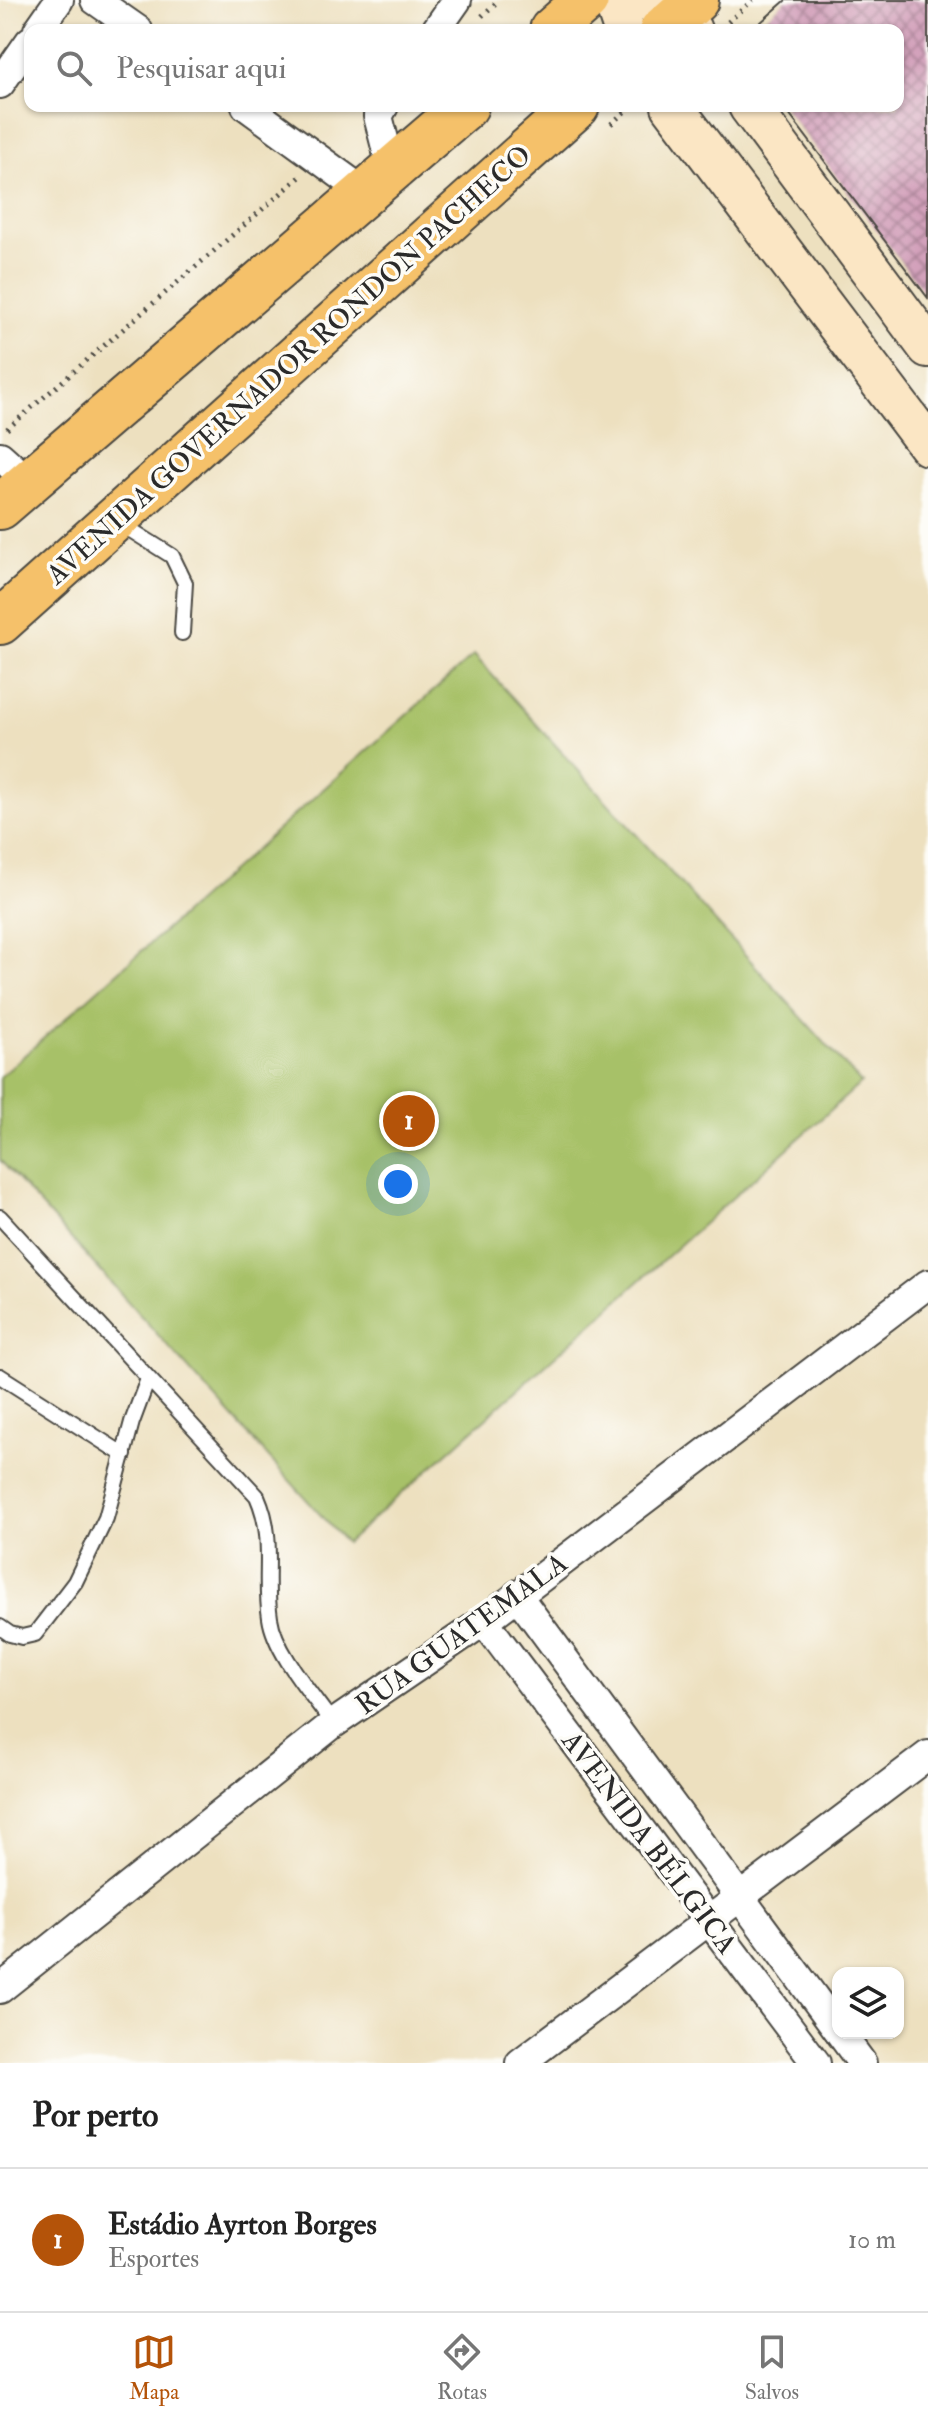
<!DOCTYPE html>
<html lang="pt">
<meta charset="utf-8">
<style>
body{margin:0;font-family:"IM FELL Double Pica",serif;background:#f6f6f6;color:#222}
.controls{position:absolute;right:24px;bottom:24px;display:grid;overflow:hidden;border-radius:16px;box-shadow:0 2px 6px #0004}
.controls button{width:72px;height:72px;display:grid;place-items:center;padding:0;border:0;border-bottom:2px solid #e0e0e0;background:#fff;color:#222;font:40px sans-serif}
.you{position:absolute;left:398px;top:1184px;width:28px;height:28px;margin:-20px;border:6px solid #fff;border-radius:50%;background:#1a73e8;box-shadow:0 0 0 12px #1a73e833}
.badge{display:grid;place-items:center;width:52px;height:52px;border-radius:50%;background:#b45309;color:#fff;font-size:26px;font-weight:700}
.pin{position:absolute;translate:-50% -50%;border:4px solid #fff;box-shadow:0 2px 8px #0006}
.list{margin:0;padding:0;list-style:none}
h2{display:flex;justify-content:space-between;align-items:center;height:104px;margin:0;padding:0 32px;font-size:34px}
h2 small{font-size:26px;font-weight:400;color:#767676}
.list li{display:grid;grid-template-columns:52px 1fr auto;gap:24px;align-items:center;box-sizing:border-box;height:144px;padding:0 32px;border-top:2px solid #e0e0e0}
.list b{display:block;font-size:30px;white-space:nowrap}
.list p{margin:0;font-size:26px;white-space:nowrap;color:#767676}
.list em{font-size:26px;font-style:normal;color:#767676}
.icon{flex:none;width:44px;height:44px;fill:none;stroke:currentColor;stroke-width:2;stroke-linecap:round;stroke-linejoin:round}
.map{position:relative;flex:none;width:928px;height:2063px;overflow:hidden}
.search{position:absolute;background:#fff;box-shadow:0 2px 6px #0004;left:24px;right:24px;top:24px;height:88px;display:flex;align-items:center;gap:20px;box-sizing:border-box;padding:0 28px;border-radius:16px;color:#767676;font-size:30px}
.sheet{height:248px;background:#fff}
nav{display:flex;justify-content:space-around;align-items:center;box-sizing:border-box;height:112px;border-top:2px solid #e0e0e0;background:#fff;font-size:22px;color:#767676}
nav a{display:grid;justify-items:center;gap:4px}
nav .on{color:#b45309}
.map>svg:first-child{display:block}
.pitch{fill:#a7c167;stroke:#697649;stroke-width:2}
.building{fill:url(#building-cross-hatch)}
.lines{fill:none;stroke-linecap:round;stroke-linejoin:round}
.service-casing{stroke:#484641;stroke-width:18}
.minor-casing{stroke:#484641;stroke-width:32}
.secondary-casing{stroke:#484641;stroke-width:44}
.primary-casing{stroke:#484641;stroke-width:48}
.path{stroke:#484641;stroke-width:5;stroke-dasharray:2 6;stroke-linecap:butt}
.service{stroke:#fff;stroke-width:14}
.minor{stroke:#fff;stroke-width:28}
.secondary{stroke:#fbe6c4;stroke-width:40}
.primary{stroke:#f5c16b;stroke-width:44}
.labels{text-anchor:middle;stroke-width:7;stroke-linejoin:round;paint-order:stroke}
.street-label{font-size:28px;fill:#2b2b2b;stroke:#fdfcf7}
</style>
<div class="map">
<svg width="928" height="2063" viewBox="0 0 928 2063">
<defs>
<pattern id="building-cross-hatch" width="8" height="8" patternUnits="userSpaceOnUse" patternTransform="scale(2)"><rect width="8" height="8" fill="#d3a1bb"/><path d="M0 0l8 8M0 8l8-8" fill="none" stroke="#ab8398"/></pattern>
</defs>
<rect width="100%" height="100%" fill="#fdfcf7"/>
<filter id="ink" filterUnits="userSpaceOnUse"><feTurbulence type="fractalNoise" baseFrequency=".0125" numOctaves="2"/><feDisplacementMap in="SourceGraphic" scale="16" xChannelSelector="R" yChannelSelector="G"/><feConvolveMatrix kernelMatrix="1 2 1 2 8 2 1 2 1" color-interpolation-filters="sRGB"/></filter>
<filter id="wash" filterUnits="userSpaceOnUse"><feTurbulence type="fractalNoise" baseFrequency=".006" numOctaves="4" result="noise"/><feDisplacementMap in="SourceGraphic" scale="32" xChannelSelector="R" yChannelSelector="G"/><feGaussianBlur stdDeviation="1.8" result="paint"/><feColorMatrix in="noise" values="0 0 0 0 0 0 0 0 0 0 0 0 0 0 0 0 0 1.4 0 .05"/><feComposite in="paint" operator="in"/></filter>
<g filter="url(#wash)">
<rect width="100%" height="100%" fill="#ede0bf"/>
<!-- pitch -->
<polygon class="pitch" points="474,655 861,1083 346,1543 0,1160 0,1077"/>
<g id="blocks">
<!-- building -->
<polygon class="building" points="786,0 928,0 928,298 783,106 898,106 898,30 752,30"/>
</g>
</g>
<g filter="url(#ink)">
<use href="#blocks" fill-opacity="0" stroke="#484641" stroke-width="2"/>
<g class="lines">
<!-- service casing -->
<g class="service-casing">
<g id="service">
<polyline points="118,522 172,556 185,583 182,633"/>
<path d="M0,1217l257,279c19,43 6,78 13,122 5,35 43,77 63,106"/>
<polyline points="0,1376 124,1455"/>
<polyline points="0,1627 10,1634 22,1637 35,1634 75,1582 106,1518 132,1422 148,1379"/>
</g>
</g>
<!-- minor casing -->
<g class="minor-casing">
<g id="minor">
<polyline points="95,0 138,30"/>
<polyline points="38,30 59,0"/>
<polyline points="436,30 457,0"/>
<polyline points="0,84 30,41"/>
<polyline points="246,106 367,194"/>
<polyline points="384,106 378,116 392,171"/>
<polyline points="0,456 29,482"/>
<polyline points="517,1595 838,2030"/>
<polyline points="484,1621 816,2063"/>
<polyline points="0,1989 333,1724 484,1621 928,1284"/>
<polyline points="840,2033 862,2063"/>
<polyline points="520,2063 928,1755"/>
</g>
</g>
<!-- secondary casing -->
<g class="secondary-casing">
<g id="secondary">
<polyline points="614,0 624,30"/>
<polyline points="647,0 679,15 691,30"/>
<polyline points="672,106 928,445"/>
<polyline points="749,106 928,347"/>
</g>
</g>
<!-- primary casing -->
<g class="primary-casing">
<g id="primary">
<polyline points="552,30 586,0"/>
<polyline points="662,30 696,0"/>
<polyline points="0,507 466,106"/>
<polyline points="0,622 577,106"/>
</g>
</g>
<!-- path -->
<g class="path">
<polyline points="482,16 499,0"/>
<polyline points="728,22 753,0"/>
<polyline points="611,124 631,106"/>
<polyline points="7,429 300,177"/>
</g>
<!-- service -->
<use href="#service" class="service"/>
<!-- minor -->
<use href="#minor" class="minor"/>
<!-- secondary -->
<use href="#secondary" class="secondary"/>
<!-- primary -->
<use href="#primary" class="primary"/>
</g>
</g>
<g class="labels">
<!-- street labels -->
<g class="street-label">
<text transform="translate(288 364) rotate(-42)" y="10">AVENIDA GOVERNADOR RONDON PACHECO</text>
<text transform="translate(461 1633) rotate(-36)" y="10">RUA GUATEMALA</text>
<text transform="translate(650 1842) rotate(53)" y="10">AVENIDA BÉLGICA</text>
</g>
</g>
</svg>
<div class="controls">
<button><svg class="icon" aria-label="layers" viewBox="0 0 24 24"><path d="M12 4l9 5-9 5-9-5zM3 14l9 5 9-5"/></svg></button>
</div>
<div class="you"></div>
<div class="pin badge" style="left:409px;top:1121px">1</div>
<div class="search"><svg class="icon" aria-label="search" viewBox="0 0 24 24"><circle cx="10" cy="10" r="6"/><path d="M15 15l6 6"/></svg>Pesquisar aqui</div>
</div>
<section class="sheet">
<h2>Por perto<small></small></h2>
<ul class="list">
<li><span class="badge">1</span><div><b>Estádio Ayrton Borges</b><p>Esportes</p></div><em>10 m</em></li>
</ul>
</section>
<nav>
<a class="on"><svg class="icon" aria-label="map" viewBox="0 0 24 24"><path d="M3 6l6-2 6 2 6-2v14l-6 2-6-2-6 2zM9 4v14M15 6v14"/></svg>Mapa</a>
<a><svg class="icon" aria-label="directions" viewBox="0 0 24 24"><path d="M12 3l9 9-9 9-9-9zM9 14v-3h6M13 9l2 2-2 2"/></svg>Rotas</a>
<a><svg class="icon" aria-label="saved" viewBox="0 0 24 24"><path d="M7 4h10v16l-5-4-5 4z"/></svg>Salvos</a>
</nav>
